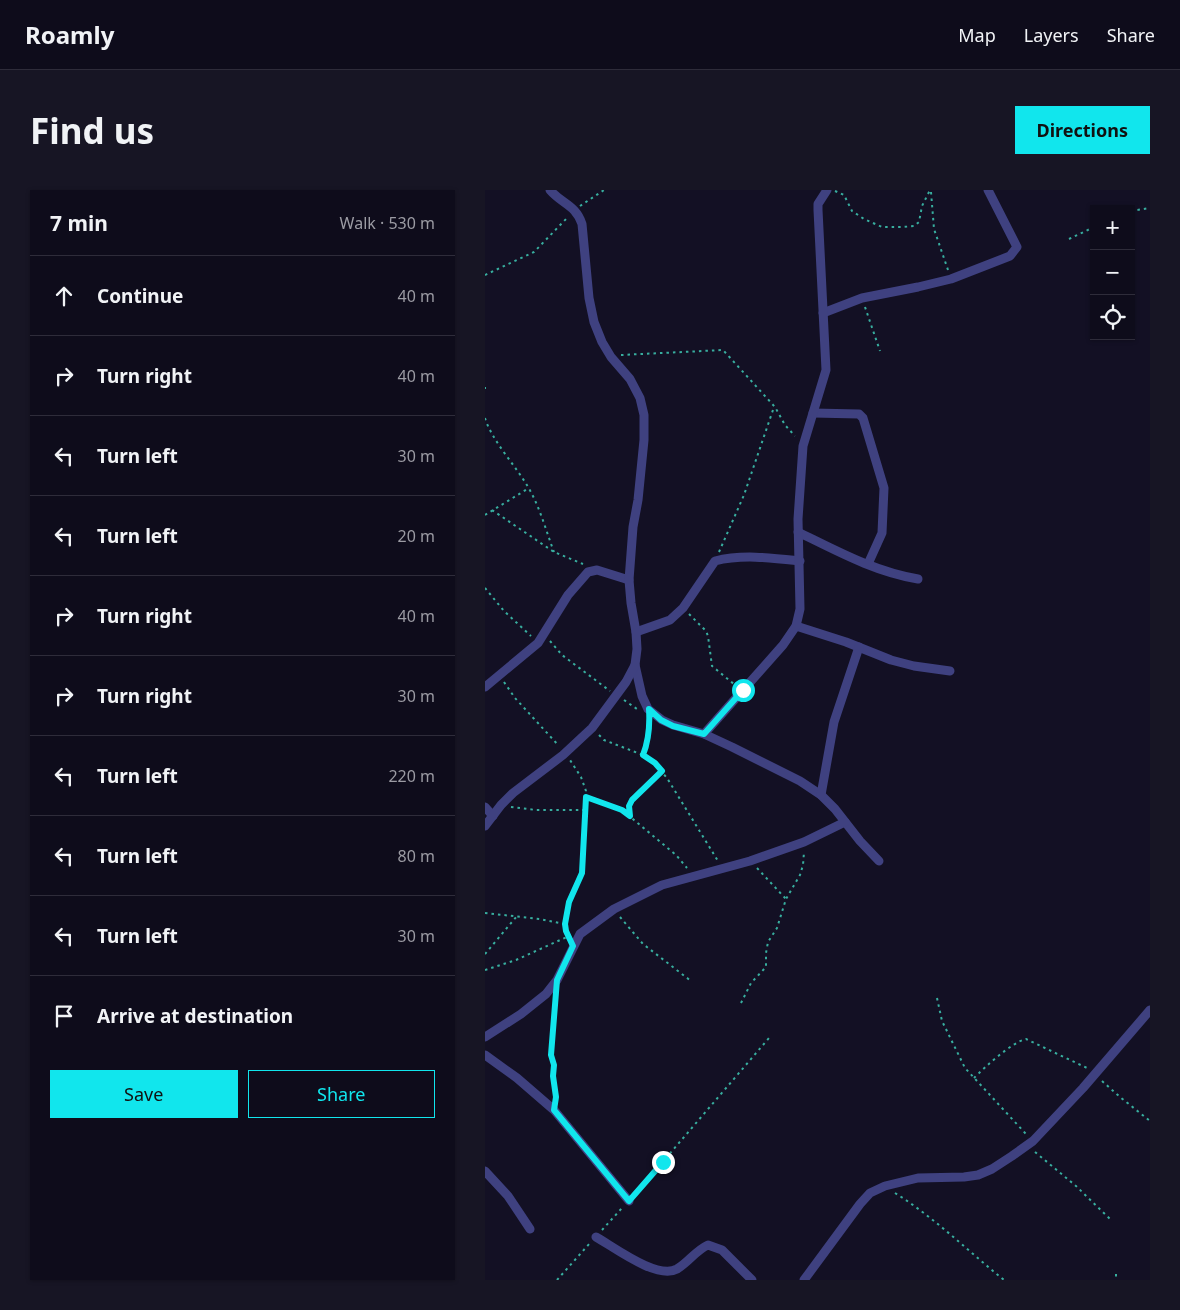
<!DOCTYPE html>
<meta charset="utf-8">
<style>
body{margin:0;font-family:"Noto Sans",sans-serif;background:#171524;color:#f1f3f6}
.controls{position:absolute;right:15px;top:15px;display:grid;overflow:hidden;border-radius:0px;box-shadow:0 1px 4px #0004}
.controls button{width:45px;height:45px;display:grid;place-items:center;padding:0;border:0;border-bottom:1px solid #2e2c3a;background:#0e0c1b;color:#f1f3f6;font:25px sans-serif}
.stop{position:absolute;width:15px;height:15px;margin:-11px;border:4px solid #11e6ed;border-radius:50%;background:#fff}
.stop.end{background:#11e6ed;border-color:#fff;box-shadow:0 1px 5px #0008}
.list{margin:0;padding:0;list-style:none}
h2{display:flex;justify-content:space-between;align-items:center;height:65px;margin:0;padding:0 20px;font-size:21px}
h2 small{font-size:16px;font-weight:400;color:#9b9ba3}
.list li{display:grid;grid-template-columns:32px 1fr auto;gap:15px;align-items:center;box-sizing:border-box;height:80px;padding:0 20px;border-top:1px solid #2e2c3a}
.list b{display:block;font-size:19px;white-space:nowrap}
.list em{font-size:16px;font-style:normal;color:#9b9ba3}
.actions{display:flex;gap:10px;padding:15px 20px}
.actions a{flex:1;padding:11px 0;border:1px solid #11e6ed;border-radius:0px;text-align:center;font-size:18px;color:#11e6ed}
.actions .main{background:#11e6ed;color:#111}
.icon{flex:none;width:28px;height:28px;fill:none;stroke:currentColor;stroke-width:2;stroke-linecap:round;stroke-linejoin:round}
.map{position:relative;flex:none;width:665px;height:1090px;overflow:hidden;border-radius:0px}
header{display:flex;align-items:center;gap:30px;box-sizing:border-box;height:70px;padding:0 25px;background:#0e0c1b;border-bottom:1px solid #2e2c3a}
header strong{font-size:24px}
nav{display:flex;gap:28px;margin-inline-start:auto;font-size:18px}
.intro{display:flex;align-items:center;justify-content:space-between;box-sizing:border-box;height:120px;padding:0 30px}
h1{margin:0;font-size:35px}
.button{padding:12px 22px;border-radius:0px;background:#11e6ed;color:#111;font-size:18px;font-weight:700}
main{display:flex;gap:30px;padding:0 30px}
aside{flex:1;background:#0e0c1b;border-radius:0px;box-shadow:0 1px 4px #0004}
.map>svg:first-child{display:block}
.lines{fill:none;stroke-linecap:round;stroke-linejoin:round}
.path{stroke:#38ae9f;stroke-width:2;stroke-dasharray:2.5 4;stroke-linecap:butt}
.street{stroke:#3f4180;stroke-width:9}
.route{stroke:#11e6ed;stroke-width:6}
</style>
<header>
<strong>Roamly</strong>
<nav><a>Map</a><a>Layers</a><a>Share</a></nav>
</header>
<div class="intro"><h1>Find us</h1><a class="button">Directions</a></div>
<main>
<aside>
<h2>7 min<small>Walk · 530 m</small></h2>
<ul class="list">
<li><svg class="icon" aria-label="ahead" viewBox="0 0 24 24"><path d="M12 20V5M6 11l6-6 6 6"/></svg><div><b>Continue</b></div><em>40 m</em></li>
<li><svg class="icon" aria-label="right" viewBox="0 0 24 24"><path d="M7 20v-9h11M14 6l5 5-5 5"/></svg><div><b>Turn right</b></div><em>40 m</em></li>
<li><svg class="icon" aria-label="left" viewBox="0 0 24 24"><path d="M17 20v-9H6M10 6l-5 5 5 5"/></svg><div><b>Turn left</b></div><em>30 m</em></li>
<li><svg class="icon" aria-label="left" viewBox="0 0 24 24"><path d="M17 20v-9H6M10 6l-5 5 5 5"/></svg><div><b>Turn left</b></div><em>20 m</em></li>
<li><svg class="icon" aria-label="right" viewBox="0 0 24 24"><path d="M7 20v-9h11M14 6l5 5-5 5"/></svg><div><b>Turn right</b></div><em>40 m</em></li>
<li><svg class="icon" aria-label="right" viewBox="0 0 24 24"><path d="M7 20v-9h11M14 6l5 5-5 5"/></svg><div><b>Turn right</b></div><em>30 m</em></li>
<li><svg class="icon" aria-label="left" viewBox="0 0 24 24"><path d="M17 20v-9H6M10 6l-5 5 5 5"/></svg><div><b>Turn left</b></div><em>220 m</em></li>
<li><svg class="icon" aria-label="left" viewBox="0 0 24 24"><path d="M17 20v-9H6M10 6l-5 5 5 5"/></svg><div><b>Turn left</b></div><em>80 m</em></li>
<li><svg class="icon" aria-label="left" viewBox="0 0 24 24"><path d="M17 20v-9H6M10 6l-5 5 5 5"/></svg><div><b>Turn left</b></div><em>30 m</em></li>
<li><svg class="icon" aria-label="arrive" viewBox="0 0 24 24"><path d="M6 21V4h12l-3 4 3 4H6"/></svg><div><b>Arrive at destination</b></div></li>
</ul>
<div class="actions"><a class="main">Save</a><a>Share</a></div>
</aside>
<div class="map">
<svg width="665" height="1090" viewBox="0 0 665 1090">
<rect width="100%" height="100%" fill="#131024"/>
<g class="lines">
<!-- path -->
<g class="path">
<polyline points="350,1 359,5 367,21 379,29 397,37 418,37 429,36 434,32 437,16 445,0"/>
<polyline points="446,2 449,39 463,80"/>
<polyline points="95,16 119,0"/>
<polyline points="646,21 665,18"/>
<polyline points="584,49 609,37"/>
<polyline points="0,85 49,62 83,27"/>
<polyline points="380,117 395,161"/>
<polyline points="136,165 238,160 290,217 300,235 310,246"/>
<polyline points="0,199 0,197"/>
<path d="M0,228c7,23 31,48 43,69 12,20 18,44 26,65"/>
<polyline points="7,320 69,362 98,374"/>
<polyline points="0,325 44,298"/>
<polyline points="234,362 259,305 289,217"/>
<polyline points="0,398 19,421 46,446"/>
<polyline points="204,424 221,441 223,446 227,476 250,495"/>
<polyline points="65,451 77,465 125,501"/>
<polyline points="19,492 30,508 74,556"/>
<polyline points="139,510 152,519"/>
<polyline points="114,545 119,550 158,565 169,573 182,588 233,671"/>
<polyline points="158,565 162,556 164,531"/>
<polyline points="101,607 137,620 191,665 202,678"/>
<polyline points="26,617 51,620 100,620"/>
<polyline points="145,626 144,616 147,610 177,581"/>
<polyline points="272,678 301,709"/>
<polyline points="0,723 55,729 79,734"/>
<polyline points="135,727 158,754 206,791"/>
<polyline points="84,747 80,734 81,723 97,683 101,601 96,587 85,570"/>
<polyline points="0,764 32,726"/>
<polyline points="0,780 31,770 84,746"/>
<polyline points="70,807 66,865 69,875 68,886 70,909"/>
<polyline points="452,808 457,831 480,878 541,944"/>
<polyline points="256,813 266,793 281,777 281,763 283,752 292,738 301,709 315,685 318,675 319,662"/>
<path d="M489,888c11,-11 38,-36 52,-39l61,29"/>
<polyline points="617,891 635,907 665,931"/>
<polyline points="550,962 591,996 626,1030"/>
<polyline points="151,1003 284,848"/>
<path d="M410,1003c40,25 73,58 109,87"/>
<polyline points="117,1040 137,1018"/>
<polyline points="631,1084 631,1090"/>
<polyline points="72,1090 105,1053"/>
</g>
<!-- street -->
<g class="street">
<polyline points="338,123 377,108 433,97 466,89 525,66 532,57 503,0"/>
<polyline points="328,223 374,224 378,228 399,298 397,343 383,374"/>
<path d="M313,342c39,19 77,40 120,47"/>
<polyline points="311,436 361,452 406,470 429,476 465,481"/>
<path d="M151,442l34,-12 13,-12 32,-47c27,-7 58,-3 85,0"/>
<polyline points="150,475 157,506 163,519 177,530 188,535 219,544 247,557 315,591 336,605 350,619 375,651 394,671"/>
<polyline points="0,497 53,453 83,405 103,382 112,380 144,390"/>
<polyline points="219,544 298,455 311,436 315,419 313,329 318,256 341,180 333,20 333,14 342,0"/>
<polyline points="336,605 349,532 374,457"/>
<polyline points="0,617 8,626"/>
<path d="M0,636l16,-21 12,-12 50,-38 29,-27 34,-46 9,-17 2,-16 -1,-17 -5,-29 -2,-23 4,-53 5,-27 6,-60v-25l-4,-17 -10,-19 -19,-22 -9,-15 -8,-20 -5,-24 -7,-74c-6,-19 -20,-20 -32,-34"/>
<polyline points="0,847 36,824 61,804 72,790 95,744 129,719 177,695 265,671 319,652 360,632"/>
<polyline points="0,865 32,888 69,920 144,1011"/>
<polyline points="0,981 23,1006 45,1039"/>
<path d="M111,1047c18,10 61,43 81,32 12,-7 18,-18 31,-24l14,5 30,30"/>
<polyline points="319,1090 375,1014 385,1003 400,996 433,988 479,987 493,985 507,979 527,966 548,951 598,898 665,820"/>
</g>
</g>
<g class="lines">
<!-- route -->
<path class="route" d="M178,972l-34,39 -75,-91 2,-13 -3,-21 1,-11 -3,-10 6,-75 16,-34 -7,-15 -1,-7 4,-22 13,-29 4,-76 36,13 8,6 -1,-10 3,-6 30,-29 -7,-8 -12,-8c6,-15 7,-30 6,-46l12,11 12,6 31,8 39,-44"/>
</g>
</svg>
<div class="controls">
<button>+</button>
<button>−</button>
<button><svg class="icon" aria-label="locate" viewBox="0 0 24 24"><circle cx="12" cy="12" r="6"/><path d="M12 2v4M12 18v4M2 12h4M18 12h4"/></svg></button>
</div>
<div class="stop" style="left:258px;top:500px"></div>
<div class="stop end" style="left:178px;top:972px"></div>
</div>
</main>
